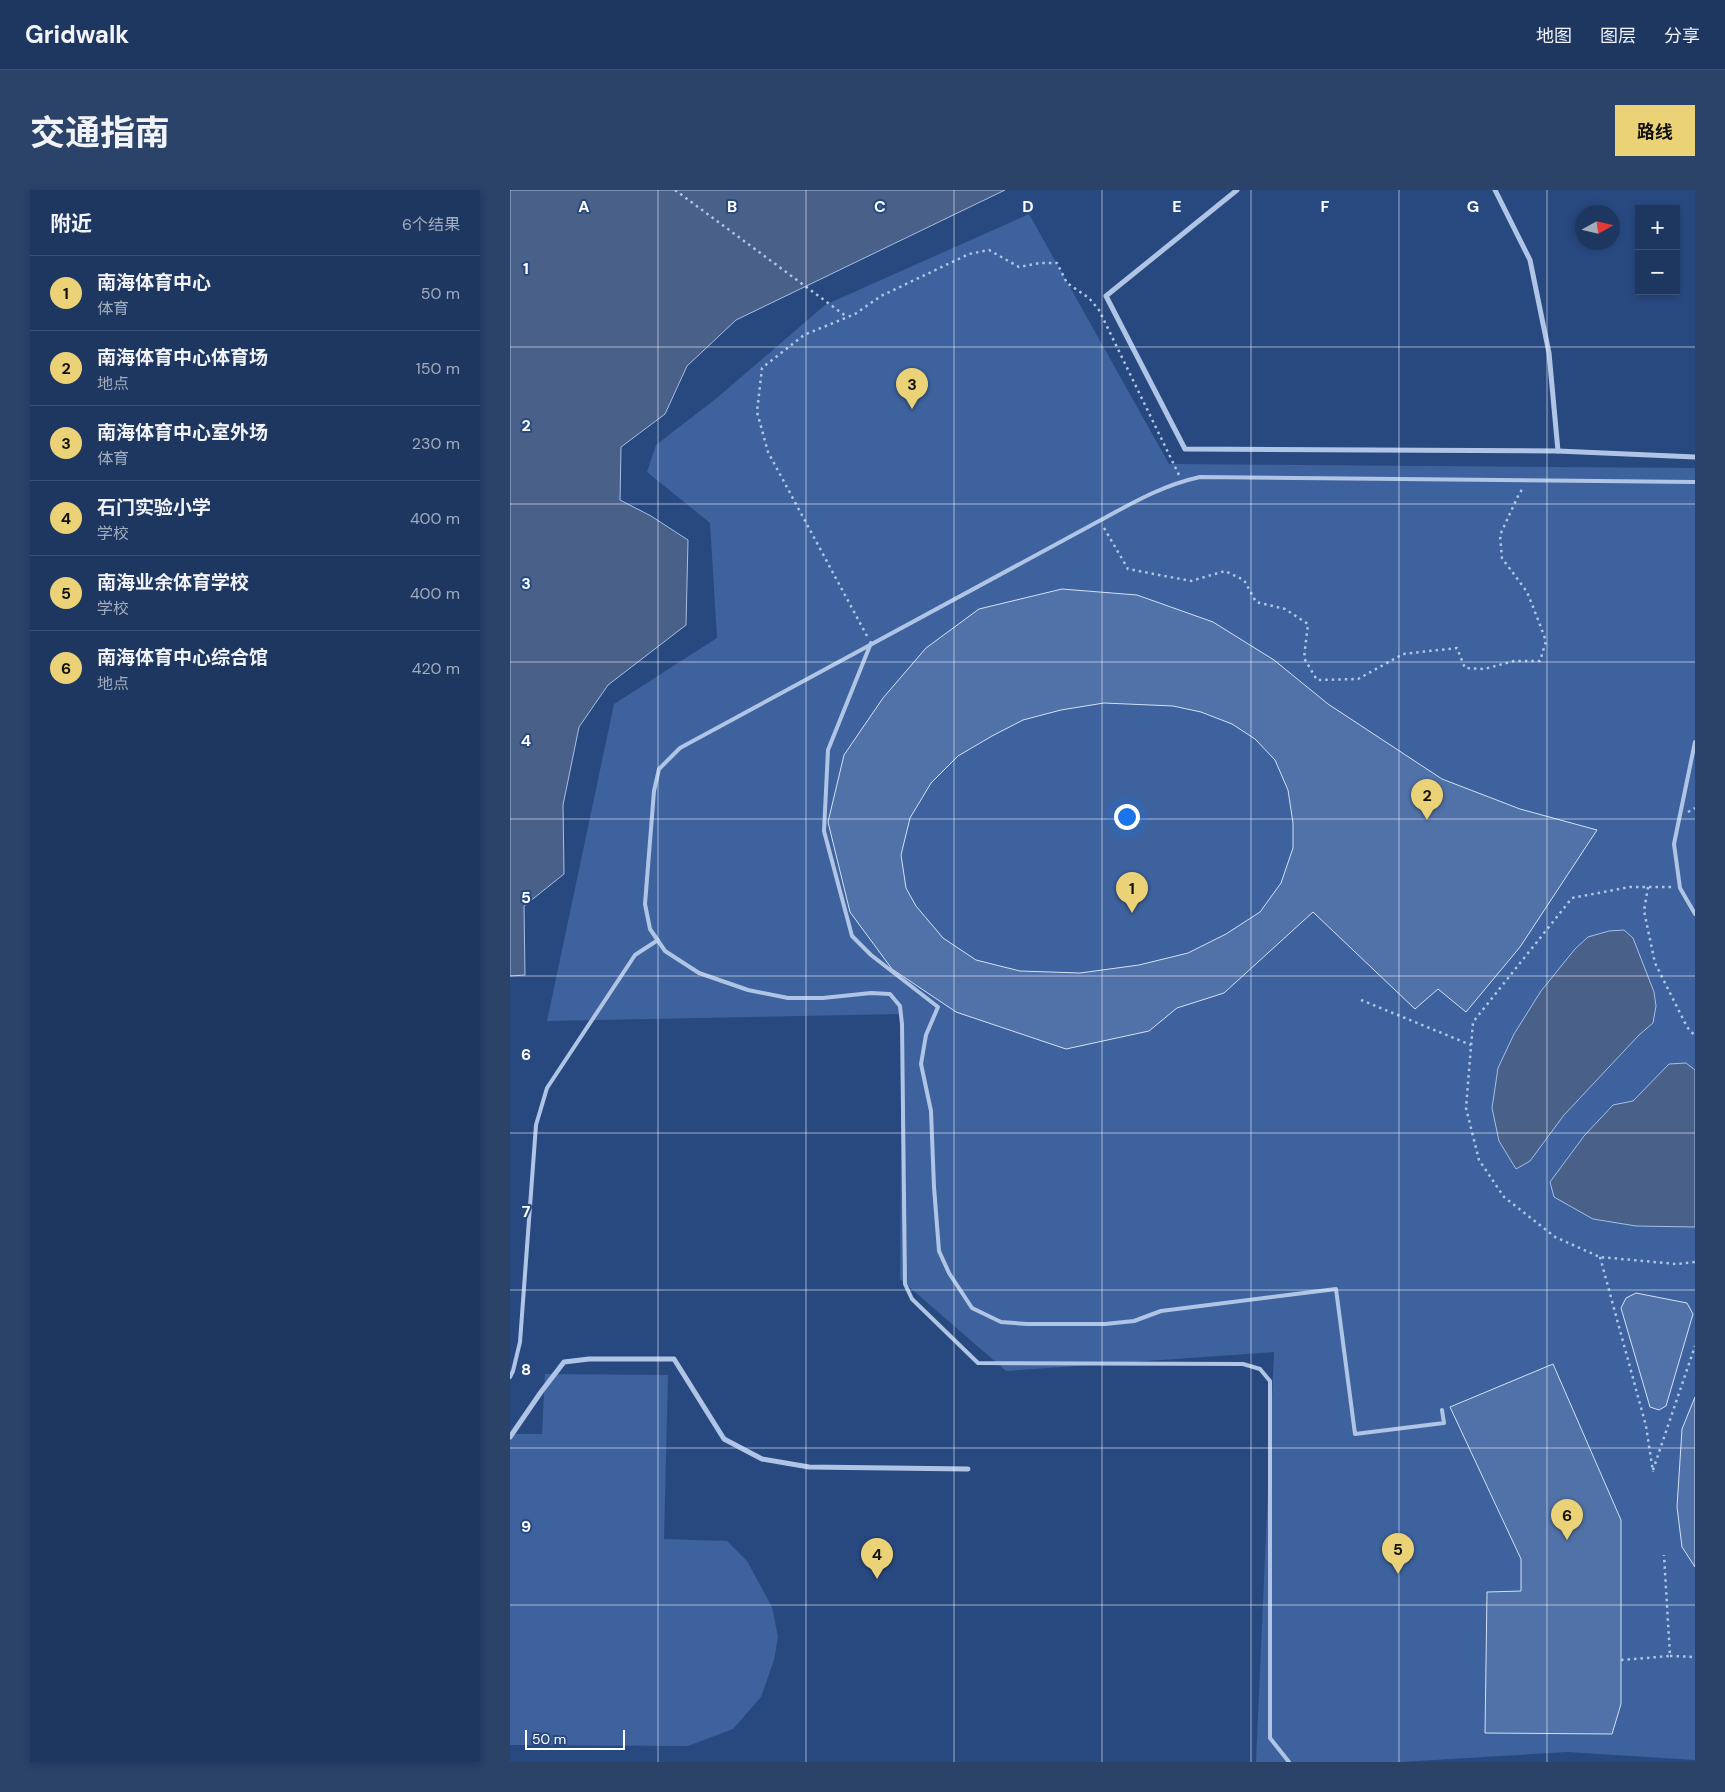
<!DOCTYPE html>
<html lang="zh">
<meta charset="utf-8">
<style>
body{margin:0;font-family:"DM Sans","Noto Sans SC",sans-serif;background:#2b4269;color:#f1f3f6}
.controls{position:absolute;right:15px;top:15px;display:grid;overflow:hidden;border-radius:0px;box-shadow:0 2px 8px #0003}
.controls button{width:45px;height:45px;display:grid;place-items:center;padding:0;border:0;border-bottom:1px solid #3c5175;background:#1e3760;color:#f1f3f6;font:25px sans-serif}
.compass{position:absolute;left:1065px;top:15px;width:45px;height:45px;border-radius:50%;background:#1e3760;box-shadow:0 2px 8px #0003;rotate:82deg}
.scale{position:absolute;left:15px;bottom:12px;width:100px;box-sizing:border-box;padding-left:5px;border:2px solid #fff;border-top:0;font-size:14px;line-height:18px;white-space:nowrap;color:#fff;-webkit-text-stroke:4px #284980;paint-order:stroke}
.you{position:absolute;left:616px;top:626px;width:18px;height:18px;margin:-12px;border:4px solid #fff;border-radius:50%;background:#1a73e8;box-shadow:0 0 0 8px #1a73e833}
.badge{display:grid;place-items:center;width:32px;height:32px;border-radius:50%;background:#ecd277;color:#111;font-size:16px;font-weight:700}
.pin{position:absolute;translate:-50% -41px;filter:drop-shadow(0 1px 2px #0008)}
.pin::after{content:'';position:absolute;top:26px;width:18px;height:15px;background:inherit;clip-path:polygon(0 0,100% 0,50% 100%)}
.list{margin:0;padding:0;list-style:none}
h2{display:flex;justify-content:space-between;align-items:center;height:65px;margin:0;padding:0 20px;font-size:21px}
h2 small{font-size:16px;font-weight:400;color:#a1acbd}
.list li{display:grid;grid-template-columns:32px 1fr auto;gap:15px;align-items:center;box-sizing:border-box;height:75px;padding:0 20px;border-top:1px solid #3c5175}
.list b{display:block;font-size:19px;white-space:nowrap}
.list p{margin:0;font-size:16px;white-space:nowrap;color:#a1acbd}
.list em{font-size:16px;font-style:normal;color:#a1acbd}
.map{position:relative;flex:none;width:1185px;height:1572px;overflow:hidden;border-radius:0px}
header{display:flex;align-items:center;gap:30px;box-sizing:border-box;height:70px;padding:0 25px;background:#1e3760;border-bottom:1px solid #3c5175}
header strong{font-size:24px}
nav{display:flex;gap:28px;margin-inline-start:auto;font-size:18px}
.intro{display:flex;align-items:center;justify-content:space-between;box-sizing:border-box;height:120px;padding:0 30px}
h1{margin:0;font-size:35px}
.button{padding:12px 22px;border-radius:0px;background:#ecd277;color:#111;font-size:18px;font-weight:700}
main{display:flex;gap:30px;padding:0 30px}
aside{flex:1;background:#1e3760;border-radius:0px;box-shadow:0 2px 8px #0003}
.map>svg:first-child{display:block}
.green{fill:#3d629d}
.water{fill:#496088;stroke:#a5bfe6}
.building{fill:#5172a8;stroke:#d3e0f4;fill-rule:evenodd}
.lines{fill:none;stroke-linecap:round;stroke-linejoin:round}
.path{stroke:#b0c5e5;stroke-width:2.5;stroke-dasharray:2.5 4;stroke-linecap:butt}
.lane{stroke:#b0c5e5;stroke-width:4}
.street{stroke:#b0c5e5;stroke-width:5}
.grid{fill:none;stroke:#fff;stroke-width:1;stroke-opacity:0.55}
.grid-label{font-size:16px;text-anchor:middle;font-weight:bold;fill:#fff;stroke:#284980;stroke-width:4;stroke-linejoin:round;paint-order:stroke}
</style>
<header>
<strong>Gridwalk</strong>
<nav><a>地图</a><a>图层</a><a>分享</a></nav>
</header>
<div class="intro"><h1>交通指南</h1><a class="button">路线</a></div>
<main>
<aside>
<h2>附近<small>6个结果</small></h2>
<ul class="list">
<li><span class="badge">1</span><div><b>南海体育中心</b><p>体育</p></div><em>50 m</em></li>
<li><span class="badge">2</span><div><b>南海体育中心体育场</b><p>地点</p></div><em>150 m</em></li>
<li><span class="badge">3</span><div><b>南海体育中心室外场</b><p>体育</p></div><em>230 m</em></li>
<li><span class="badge">4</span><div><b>石门实验小学</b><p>学校</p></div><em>400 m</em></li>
<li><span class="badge">5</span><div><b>南海业余体育学校</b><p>学校</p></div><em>400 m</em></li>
<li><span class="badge">6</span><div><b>南海体育中心综合馆</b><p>地点</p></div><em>420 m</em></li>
</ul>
</aside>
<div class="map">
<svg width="1185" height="1572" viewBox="0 0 1185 1572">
<rect width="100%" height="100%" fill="#284980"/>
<!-- green -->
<g class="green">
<polygon points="519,24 659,274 1185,278 1185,1570 1057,1562 891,1572 746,1572 764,1162 496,1181 390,1089 392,824 37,831 104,514 207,448 200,333 137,282 146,255 208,207 315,115"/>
<polygon points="35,1184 158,1185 154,1349 217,1351 237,1371 262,1417 268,1447 264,1470 251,1507 223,1539 178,1556 0,1555 0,1244 32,1244"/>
</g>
<!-- water -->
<g class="water">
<polygon points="0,0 495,0 226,130 177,176 155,224 111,257 110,310 141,326 178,350 176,435 98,495 69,537 53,615 54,684 14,716 15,785 0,786"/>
<polygon points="1114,740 1123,748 1144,802 1146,816 1143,833 1129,845 1054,925 1020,971 1006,979 989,951 982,918 988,878 1004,844 1031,801 1065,759 1078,747 1099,741"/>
<polygon points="1176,873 1185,880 1185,1037 1126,1036 1083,1029 1044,1007 1040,992 1074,946 1103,915 1123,911 1159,874"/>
</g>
<!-- building -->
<g class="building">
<path d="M552,399l75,6 76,27 61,38 54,44 114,75 78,30 77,21 -77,117 -54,65 -28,-23 -23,20 -102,-97 -89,81 -47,15 -28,23 -83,18 -110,-37 -64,-43 -42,-57 -22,-90 16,-67 39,-57 43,-50 53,-39zM594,513l69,3 28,6 31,12 23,15 20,21 13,30 5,33v25l-12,35 -21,29 -34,22 -38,19 -49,12 -59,8 -60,-2 -44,-11 -33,-22 -27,-32 -10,-18 -5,-33 9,-37 21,-35 27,-27 34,-20 31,-16 38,-10z"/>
<polygon points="1126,1103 1177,1113 1183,1124 1156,1216 1149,1220 1140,1217 1111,1118 1116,1108"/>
<polygon points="1043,1174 1111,1330 1111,1514 1102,1544 975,1543 977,1402 1011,1401 1011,1369 940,1217"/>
<polygon points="1185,1207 1185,1377 1172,1357 1167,1317 1172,1239"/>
</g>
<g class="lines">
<!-- path -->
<g class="path">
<polyline points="165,0 337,127"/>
<polyline points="594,338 618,379 681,391 715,381 734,390 746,412 775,419 798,434 794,468 807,490 848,489 893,464 947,458 955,478 974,479 1004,471 1030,471 1036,451 1027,427 1017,402 992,368 990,345 1009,304 1013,298"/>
<polyline points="357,446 258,262 247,222 252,178 294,145 345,124 371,106 459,64 479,60 509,77 530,73 547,73 557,93 579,108 589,120 669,285"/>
<polyline points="1178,622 1185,618"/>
<polyline points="1138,697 1134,721 1145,773 1177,837 1185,846"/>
<polyline points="1161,697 1120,697 1062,708 963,832 956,918 969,970 994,1007 1045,1047 1090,1067 1166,1074 1185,1072"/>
<polyline points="851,810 961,855"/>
<polyline points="1090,1067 1136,1236 1143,1282"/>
<polyline points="1143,1280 1185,1156"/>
<polyline points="1160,1466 1185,1467"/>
<polyline points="1111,1470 1160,1466 1154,1365"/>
</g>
<!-- lane -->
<g class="lane">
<polyline points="361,453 318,560 314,641 342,746 361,765 428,817 416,845 411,874 421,921 424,997 429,1061 439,1083 462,1118 491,1132 517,1134 595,1134 624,1131 651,1121 826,1099 845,1244 934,1233 932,1220"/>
<polyline points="1185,552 1164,654 1170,698 1185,724"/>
<polyline points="0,1187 3,1181 10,1152 26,935 37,898 125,765 148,750"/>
<path d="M779,1572l-19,-24v-357l-10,-12 -17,-5 -265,-1 -66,-64 -7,-15 -3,-260 -2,-18 -10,-12 -19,-1 -48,5h-35l-40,-8 -49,-17 -34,-22 -15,-22 -5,-25 9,-113 5,-22 21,-21 419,-227c33,-18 64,-36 101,-44l495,5"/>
</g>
<!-- street -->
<g class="street">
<polyline points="727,0 596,106 675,259 1048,261 1185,267"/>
<polyline points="985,0 1020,70 1039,163 1048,261"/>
<polyline points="0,1247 31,1202 54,1172 79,1169 164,1169 214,1249 252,1269 299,1277 458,1279"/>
</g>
</g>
<!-- grid -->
<path class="grid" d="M148,0v1572M296,0v1572M444,0v1572M592,0v1572M741,0v1572M889,0v1572M1037,0v1572M0,157h1185M0,314h1185M0,472h1185M0,629h1185M0,786h1185M0,943h1185M0,1100h1185M0,1258h1185M0,1415h1185"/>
<g class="grid-label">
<text x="74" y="22">A</text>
<text x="222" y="22">B</text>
<text x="370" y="22">C</text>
<text x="518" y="22">D</text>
<text x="667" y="22">E</text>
<text x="815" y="22">F</text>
<text x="963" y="22">G</text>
<text x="16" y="84">1</text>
<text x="16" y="241">2</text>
<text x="16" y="399">3</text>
<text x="16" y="556">4</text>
<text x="16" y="713">5</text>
<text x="16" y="870">6</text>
<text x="16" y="1027">7</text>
<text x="16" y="1185">8</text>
<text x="16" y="1342">9</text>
</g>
</svg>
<div class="controls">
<button>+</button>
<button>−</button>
</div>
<svg class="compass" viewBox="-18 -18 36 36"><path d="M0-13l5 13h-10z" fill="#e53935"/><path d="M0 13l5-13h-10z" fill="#a1acbd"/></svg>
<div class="scale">50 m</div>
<div class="you"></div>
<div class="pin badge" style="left:622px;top:723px">1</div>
<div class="pin badge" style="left:917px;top:630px">2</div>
<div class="pin badge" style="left:402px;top:219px">3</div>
<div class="pin badge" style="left:367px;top:1389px">4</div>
<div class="pin badge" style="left:888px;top:1384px">5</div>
<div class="pin badge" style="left:1057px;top:1350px">6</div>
</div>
</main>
